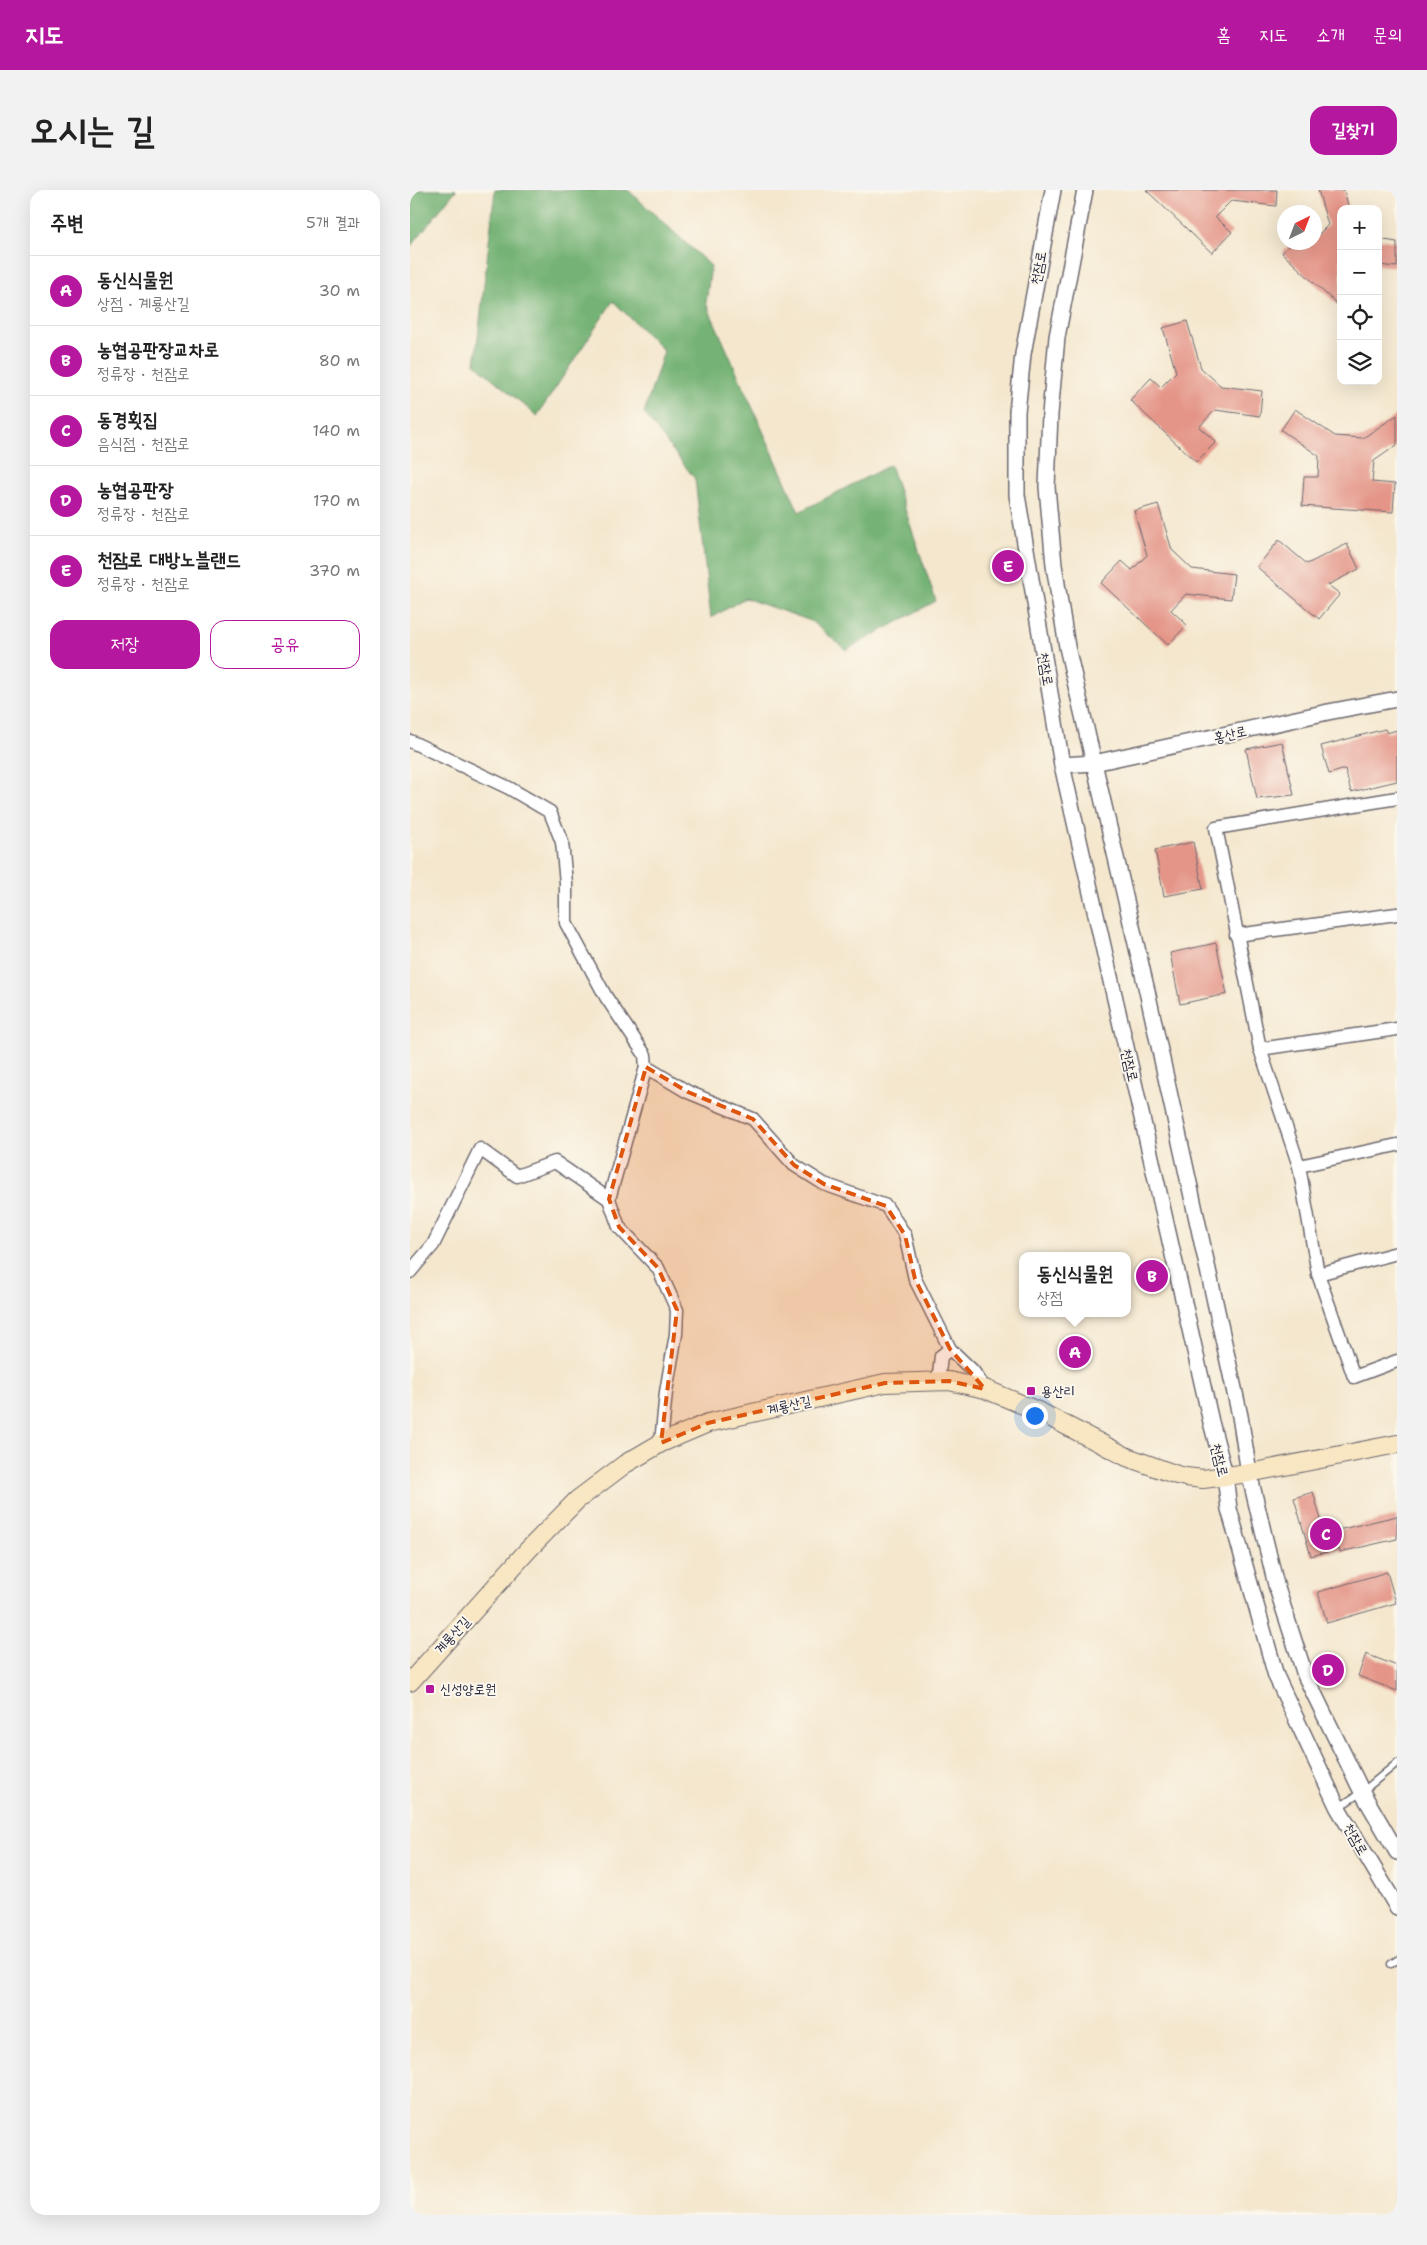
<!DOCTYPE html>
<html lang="ko">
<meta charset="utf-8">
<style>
body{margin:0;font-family:"Shantell Sans","Poor Story",sans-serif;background:#f2f2f2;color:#222}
.controls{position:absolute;right:15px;top:15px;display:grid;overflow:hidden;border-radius:10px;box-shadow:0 5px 20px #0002}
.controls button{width:45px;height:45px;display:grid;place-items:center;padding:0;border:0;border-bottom:1px solid #e0e0e0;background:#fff;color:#222;font:25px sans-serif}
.compass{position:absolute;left:867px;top:15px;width:45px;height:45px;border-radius:50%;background:#fff;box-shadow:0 5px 20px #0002;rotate:42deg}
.you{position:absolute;left:624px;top:1225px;width:18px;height:18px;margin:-12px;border:4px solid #fff;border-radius:50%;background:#1a73e8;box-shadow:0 0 0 8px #1a73e833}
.badge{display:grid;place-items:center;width:32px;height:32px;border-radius:50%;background:#b5179e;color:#fff;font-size:16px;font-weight:700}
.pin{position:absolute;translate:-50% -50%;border:2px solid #fff;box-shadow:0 1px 5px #0006}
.popup{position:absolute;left:609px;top:1062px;width:112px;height:65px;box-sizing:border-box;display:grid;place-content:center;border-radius:10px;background:#fff;filter:drop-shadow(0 1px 4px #0005);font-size:16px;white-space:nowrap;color:#767676}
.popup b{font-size:19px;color:#222}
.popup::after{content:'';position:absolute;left:50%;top:100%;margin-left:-10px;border:10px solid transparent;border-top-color:#fff}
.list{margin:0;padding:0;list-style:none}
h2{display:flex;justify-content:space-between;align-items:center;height:65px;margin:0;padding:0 20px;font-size:21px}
h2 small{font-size:16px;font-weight:400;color:#767676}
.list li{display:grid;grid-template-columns:32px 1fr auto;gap:15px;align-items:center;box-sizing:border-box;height:70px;padding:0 20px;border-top:1px solid #e0e0e0}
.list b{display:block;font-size:19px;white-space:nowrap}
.list p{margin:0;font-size:16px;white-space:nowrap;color:#767676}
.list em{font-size:16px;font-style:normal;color:#767676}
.actions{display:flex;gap:10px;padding:15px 20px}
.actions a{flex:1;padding:11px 0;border:1px solid #b5179e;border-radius:15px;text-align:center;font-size:18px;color:#b5179e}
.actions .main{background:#b5179e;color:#fff}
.icon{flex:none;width:28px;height:28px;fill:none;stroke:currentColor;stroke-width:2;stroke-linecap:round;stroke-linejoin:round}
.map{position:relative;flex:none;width:987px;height:2025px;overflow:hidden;border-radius:15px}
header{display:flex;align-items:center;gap:30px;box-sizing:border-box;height:70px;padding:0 25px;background:#b5179e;color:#fff}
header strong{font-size:24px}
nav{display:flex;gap:28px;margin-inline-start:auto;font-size:18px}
.intro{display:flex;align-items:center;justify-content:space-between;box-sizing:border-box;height:120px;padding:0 30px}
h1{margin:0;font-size:35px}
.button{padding:12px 22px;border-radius:15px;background:#b5179e;color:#fff;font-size:18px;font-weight:700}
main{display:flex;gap:30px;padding:0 30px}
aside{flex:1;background:#fff;border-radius:15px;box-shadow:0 5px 20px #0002}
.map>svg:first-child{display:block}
.forest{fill:#74b274;stroke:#4b6a58}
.building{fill:#e49588}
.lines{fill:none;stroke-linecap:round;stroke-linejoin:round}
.service-casing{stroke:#6c676e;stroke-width:9}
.minor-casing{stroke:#6c676e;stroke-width:15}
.tertiary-casing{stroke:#6c676e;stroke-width:18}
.secondary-casing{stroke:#6c676e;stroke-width:20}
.service{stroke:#fff;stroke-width:6}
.minor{stroke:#fff;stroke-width:12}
.tertiary{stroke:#fff;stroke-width:15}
.secondary{stroke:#f9e7c3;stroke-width:18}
.marked{fill:#de560e;fill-opacity:0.2;stroke:#de560e;stroke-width:4;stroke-dasharray:10 6;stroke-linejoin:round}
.poi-dot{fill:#b5179e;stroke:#fbf7ec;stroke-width:2}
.labels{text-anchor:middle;stroke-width:4;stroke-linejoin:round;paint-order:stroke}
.street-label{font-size:14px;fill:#22223b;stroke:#fbf7ec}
.poi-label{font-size:14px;fill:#22223b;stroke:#fbf7ec;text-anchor:start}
</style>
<header>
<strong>지도</strong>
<nav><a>홈</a><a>지도</a><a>소개</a><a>문의</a></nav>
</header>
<div class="intro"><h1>오시는 길</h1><a class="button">길찾기</a></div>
<main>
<aside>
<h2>주변<small>5개 결과</small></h2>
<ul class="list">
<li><span class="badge">A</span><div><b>동신식물원</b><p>상점 · 계룡산길</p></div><em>30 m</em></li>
<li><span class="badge">B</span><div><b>농협공판장교차로</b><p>정류장 · 천잠로</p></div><em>80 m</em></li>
<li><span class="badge">C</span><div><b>동경횟집</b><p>음식점 · 천잠로</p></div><em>140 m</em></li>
<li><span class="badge">D</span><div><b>농협공판장</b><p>정류장 · 천잠로</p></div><em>170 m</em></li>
<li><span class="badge">E</span><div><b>천잠로 대방노블랜드</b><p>정류장 · 천잠로</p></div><em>370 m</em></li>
</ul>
<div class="actions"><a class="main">저장</a><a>공유</a></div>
</aside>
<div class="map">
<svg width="987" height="2025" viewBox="0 0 987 2025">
<rect width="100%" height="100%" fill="#fbf7ec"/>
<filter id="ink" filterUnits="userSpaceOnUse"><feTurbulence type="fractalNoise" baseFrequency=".02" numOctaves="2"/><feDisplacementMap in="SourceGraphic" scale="10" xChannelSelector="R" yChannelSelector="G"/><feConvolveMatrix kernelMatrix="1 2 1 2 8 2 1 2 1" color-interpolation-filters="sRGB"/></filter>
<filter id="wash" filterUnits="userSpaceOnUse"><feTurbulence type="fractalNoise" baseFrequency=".0096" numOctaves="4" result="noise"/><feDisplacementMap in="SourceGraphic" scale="20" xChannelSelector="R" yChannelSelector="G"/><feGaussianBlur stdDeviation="1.12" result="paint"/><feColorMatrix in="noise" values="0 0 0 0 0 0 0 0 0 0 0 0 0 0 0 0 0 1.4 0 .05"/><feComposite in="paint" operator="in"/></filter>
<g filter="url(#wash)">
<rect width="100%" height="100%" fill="#f4e7ce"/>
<!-- forest -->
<g class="forest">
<polygon points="0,0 46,0 0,57"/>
<polygon points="85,0 218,0 301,76 296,113 389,322 480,275 526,411 436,460 401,431 335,408 301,428 285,289 234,223 254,161 203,111 127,226 65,174"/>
</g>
<g id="blocks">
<!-- building -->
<g class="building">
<polygon points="736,0 867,0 866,16 821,11 805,27 822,42 802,63"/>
<polygon points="908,0 934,0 939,19 931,19 931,118 872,63 882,52 904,52 904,49 918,35"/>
<polygon points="968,49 987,52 987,77 968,75"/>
<polygon points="777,131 791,178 811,196 852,201 850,226 805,220 789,237 806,252 786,272 720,210 741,188 751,197 766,182 753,138"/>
<polygon points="885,219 925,246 953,248 987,225 987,255 964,271 962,292 985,294 983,322 892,316 894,287 908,287 909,266 871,240"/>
<polygon points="748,314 762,360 782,379 824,384 821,409 776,404 761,420 777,435 758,455 691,393 712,371 722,380 737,365 724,321"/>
<polygon points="869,350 897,374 937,354 949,379 918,395 930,404 909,429 847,377"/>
<polygon points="975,539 977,543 987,540 987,591 941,602 935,579 919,584 911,556"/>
<polygon points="872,552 884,605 847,609 836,559"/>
<polygon points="783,652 793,699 754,706 745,660"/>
<polygon points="806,753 817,804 770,814 760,763"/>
<polygon points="903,1302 915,1343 987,1326 987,1349 930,1362 929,1359 901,1366 884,1308"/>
<polygon points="977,1382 986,1413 917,1433 908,1402"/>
<polygon points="956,1464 987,1476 987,1501 948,1486"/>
</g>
</g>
</g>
<g filter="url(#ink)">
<use href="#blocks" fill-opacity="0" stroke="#6c676e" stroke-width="1"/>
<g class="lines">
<!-- service casing -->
<g class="service-casing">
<g id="service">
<polyline points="929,1617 952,1602 987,1573"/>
<polyline points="981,1774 987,1770"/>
</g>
</g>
<!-- minor casing -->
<g class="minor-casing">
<g id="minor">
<polyline points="0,551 99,598 140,622 152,652 156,693 156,733 196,807 235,865 236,877 199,1009 209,1037 248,1078 267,1120 266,1144 256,1202 251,1253"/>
<polyline points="987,608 806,638 850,859 889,976 908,1084 944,1187 987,1171"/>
<polyline points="826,745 987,724"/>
<polyline points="850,859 987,839"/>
<polyline points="236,877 278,902 343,929 384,975 414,994 476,1016 495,1045 505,1089 540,1159 563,1181 575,1199"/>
<polyline points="889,976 987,955"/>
<polyline points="0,1082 23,1055 70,959 107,986 145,972 199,1009"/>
<polyline points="908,1084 987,1063"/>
<polyline points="528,1192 531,1166 540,1159"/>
</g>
</g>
<!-- tertiary casing -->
<g class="tertiary-casing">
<g id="tertiary">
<polyline points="643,0 613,164 607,222 607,305 652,575 801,1232 815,1285 819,1319 866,1486 928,1618 987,1717"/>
<polyline points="675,0 647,147 640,224 637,297 644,375 657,457 737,801 830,1226 839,1283 866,1395 895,1485 952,1602 987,1662"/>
<polyline points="652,575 684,573 918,522 987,509"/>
</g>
</g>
<!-- secondary casing -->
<g class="secondary-casing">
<polyline id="secondary" points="0,1492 118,1360 167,1310 215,1274 251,1253 298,1233 475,1193 539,1191 575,1199 630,1222 717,1267 767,1285 776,1287 793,1289 839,1283 987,1254"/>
</g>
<!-- service -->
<use href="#service" class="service"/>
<!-- minor -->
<use href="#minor" class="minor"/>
<!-- tertiary -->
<use href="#tertiary" class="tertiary"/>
<!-- secondary -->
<use href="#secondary" class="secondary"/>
</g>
</g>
<!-- marked area -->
<path class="marked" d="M236,877l42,25 65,27 41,46 30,19 62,22 19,29 10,44 35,70 35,40 -36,-8 -64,2 -177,40 -47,20 16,-133 -19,-42 -39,-41 -10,-28z"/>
<!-- markers -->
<g class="poi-dot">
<rect x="616" y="1196" width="10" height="10" rx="2.5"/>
<rect x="15" y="1494" width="10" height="10" rx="2.5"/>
</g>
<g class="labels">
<!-- street labels -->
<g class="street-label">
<text transform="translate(628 78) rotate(-80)" y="5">천잠로</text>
<text transform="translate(636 479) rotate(80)" y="5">천잠로</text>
<text transform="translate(820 544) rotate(-13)" y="5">홍산로</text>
<text transform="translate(720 875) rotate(77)" y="5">천잠로</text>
<text transform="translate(379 1215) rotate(-13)" y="5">계룡산길</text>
<text transform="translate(810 1270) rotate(76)" y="5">천잠로</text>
<text transform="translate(42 1445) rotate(-48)" y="5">계룡산길</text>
<text transform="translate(946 1649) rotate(60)" y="5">천잠로</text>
</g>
<!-- poi labels -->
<g class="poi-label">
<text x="631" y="1206">용산리</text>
<text x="30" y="1504">신성양로원</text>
</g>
</g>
</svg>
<div class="controls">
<button>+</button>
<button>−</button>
<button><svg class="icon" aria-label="locate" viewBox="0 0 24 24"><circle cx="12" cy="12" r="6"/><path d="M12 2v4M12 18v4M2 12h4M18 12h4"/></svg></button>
<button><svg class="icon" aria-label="layers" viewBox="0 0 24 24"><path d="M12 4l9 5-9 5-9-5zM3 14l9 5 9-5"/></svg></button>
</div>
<svg class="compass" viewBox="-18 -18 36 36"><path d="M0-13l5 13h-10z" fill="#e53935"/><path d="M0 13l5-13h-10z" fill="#767676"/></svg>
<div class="you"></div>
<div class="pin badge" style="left:665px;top:1162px">A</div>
<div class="popup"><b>동신식물원</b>상점</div>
<div class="pin badge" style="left:742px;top:1086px">B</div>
<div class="pin badge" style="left:916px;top:1344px">C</div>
<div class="pin badge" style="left:918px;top:1480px">D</div>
<div class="pin badge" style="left:598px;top:376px">E</div>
</div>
</main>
